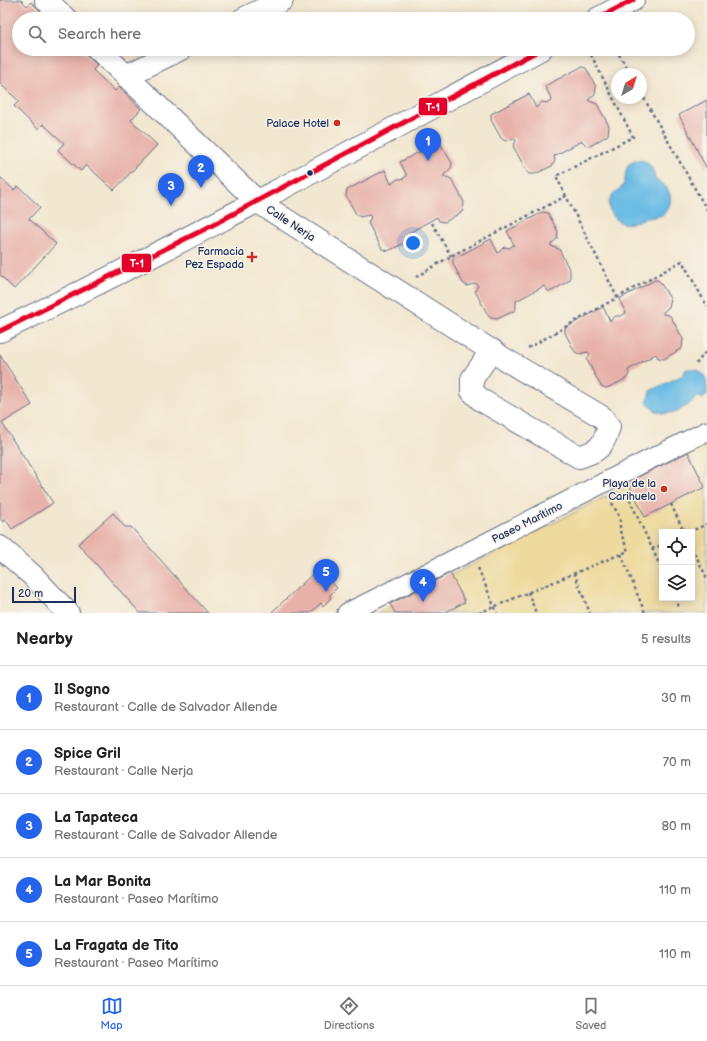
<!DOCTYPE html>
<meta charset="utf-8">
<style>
body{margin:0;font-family:"Balsamiq Sans",sans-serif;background:#f6f6f6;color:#222}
.controls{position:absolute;right:12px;bottom:12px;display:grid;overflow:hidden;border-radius:0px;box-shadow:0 2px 10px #0003}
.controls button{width:36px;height:36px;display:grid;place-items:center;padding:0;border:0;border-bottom:1px solid #e0e0e0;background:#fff;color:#222;font:20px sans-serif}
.compass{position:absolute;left:611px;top:68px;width:36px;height:36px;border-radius:50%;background:#fff;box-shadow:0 2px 10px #0003;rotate:38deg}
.scale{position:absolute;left:12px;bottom:10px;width:64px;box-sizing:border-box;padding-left:4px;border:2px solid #1b2f5e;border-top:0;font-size:11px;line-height:14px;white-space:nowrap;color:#1b2f5e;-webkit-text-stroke:3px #f7f3e8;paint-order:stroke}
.you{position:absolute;left:413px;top:243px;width:14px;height:14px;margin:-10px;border:3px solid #fff;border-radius:50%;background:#1a73e8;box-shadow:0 0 0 6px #1a73e833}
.badge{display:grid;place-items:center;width:26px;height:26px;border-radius:50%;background:#2563eb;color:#fff;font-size:13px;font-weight:700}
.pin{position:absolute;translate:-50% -33px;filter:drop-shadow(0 1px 2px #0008)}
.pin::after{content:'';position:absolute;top:21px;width:14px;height:12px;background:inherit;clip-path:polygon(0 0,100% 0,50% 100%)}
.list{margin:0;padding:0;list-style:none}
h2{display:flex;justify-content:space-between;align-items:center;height:52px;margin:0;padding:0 16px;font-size:17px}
h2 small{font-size:13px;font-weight:400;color:#767676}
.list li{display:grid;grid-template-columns:26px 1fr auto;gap:12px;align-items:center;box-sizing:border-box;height:64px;padding:0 16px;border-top:1px solid #e0e0e0}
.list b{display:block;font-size:15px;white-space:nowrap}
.list p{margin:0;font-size:13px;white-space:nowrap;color:#767676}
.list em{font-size:13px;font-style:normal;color:#767676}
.icon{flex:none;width:22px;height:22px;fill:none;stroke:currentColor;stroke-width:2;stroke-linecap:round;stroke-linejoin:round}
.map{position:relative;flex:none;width:707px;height:613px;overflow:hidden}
.search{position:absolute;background:#fff;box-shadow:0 2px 10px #0003;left:12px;right:12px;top:12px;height:44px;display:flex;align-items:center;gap:10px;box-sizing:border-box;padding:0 14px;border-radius:22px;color:#767676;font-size:15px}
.sheet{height:372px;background:#fff}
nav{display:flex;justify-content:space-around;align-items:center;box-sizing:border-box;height:56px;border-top:1px solid #e0e0e0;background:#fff;font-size:11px;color:#767676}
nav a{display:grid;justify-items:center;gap:2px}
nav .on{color:#2563eb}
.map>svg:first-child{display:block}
.sand{fill:#eeda9e;stroke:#84847e;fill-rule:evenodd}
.water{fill:#6abce5;stroke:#4276a2}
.building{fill:#e7b1a9}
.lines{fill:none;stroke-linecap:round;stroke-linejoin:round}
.pedestrian-casing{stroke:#666f86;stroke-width:21}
.minor-casing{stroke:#666f86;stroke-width:24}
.path{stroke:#666f86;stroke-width:2.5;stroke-dasharray:3 3;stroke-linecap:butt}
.pedestrian{stroke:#fff;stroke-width:19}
.minor{stroke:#fff;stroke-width:22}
.bus-1-casing{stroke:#f7f3e8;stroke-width:8}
.bus-1{stroke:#e4002b;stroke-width:5}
.poi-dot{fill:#c8321e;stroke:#f7f3e8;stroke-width:1.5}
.bus-dot{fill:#1b2f5e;stroke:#f7f3e8;stroke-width:1.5}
.labels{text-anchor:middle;stroke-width:3;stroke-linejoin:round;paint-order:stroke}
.poi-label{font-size:11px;fill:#1b2f5e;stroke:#f7f3e8;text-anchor:end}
.street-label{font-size:11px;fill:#1b2f5e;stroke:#f7f3e8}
.line-badge{stroke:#f7f3e8;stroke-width:1.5}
.badge-label{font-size:11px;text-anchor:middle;font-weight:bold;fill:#fff}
</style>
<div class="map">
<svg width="707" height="613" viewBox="0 0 707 613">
<rect width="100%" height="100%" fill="#f7f3e8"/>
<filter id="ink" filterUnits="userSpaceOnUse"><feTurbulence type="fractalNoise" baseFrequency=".025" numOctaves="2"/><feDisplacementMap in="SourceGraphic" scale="8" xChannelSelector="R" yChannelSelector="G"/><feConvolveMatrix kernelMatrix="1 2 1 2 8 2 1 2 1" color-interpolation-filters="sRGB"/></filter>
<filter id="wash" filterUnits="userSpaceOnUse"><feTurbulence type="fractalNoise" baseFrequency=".012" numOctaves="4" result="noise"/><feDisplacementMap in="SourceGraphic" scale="16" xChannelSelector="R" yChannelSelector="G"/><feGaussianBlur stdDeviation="0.9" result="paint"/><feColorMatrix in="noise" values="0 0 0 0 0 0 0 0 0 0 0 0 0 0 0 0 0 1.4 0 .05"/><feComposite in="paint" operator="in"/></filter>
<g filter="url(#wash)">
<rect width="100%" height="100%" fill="#f2e7d0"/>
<!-- sand -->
<path class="sand" d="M707,445v168h-330zM662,532h30v66h-30z"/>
<!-- water -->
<g class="water">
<path d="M636,160c13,0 17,7 19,19 3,2 7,4 10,7 8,8 7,22 -3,29 -5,2 -10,2 -15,3 -11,2 -21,11 -31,1 -3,-3 -6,-7 -7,-11 -2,-15 12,-16 15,-25 2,-6 1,-12 4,-18z"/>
<path d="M688,369c18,-1 19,11 19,26l-4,4 -5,-3c-14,14 -35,27 -51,7l3,-12 31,-15 3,-3 1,-3z"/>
</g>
<g id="blocks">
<!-- building -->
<g class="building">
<polygon points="0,0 21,0 27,6 31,2 50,19 19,19 19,49 80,49 97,65 93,70 115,91 119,87 141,109 131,120 157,145 114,190 86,165 81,171 58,150 64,143 43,124 38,129 14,106 19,101 0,84"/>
<polygon points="581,67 586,68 596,87 595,94 589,99 589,101 597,104 609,126 608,135 590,146 587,146 582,141 554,156 555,161 552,166 535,174 529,174 527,172 513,146 516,141 514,138 505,141 501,138 491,120 491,114 529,94 536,108 542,102 548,103 552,100 545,86"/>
<polygon points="707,100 707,169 679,115"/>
<polygon points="436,143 439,143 441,145 452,163 451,168 444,175 444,177 450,178 452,180 464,202 463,211 445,222 439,221 437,217 409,233 410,237 407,242 390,250 388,251 382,249 368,223 371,217 369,215 360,217 356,214 346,196 347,190 385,170 391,184 398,179 402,179 407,176 400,162"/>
<polygon points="0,177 14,190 18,186 40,207 29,219 56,244 14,289 0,275"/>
<polygon points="543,212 548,213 558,232 557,239 551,244 551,246 559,249 570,271 570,280 552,291 548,291 544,286 516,301 516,308 514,311 497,319 491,318 489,317 475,291 478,286 476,283 467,286 463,283 453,264 453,259 491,239 498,253 504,247 509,248 514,245 507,231"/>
<polygon points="655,280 658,280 660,282 671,300 669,307 663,312 663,314 669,315 671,317 683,339 682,348 664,359 658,358 656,354 628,370 629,374 626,379 609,387 606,388 601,386 587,360 590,354 588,352 579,354 575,352 565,333 565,328 603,307 610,321 616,316 621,316 626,313 619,299"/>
<polygon points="0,355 32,405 2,423 53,503 12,529 6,520 3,522 0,518"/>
<polygon points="688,452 705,487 645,517 628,482"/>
<polygon points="113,513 125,527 131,527 208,613 140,613 78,544"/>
<polygon points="319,568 337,588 329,596 331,598 323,606 321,603 310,613 272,613 272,612"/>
<polygon points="450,573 465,602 444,613 395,613 390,604"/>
</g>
</g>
</g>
<g filter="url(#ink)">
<use href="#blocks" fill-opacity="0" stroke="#666f86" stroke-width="1"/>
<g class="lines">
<!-- pedestrian casing -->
<g class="pedestrian-casing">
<path id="pedestrian" d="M347,613c121,-59 239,-123 360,-182"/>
</g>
<!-- minor casing -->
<g class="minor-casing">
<g id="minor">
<polyline points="46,0 66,19"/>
<polyline points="243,19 282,0"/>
<polyline points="597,19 633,0"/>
<path d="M98,49l160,153 248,158 96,57 7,10c-7,21 -9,23 -30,30l-98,-57 -9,-9v-12l20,-29"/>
<polyline points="126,76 181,49"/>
<path d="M0,331c184,-87 362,-186 541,-282"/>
<polyline points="0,547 32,575 68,613"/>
</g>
</g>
<!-- path -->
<g class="path">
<polyline points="616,49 630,74"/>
<polyline points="641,93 707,210"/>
<polyline points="566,196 556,176 633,137 588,49"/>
<polyline points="432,223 451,256"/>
<polyline points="416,277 451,256 566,196 617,297"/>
<polyline points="528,348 682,261 707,306"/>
<polyline points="696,364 707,350"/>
<polyline points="627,494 662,570"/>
<polyline points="671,504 684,532"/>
<polyline points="689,532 707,524"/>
<polyline points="692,548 707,578"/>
<polyline points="652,549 662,545"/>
<polyline points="621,554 645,613"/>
<polyline points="478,568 497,613"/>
<polyline points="574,573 590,613"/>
<polyline points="528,592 536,613"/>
<polyline points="675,598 679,607"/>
<polyline points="479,613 628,551 620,531 620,518 611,501"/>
</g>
<!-- pedestrian -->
<use href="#pedestrian" class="pedestrian"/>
<!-- minor -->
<use href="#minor" class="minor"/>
<!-- bus-1 casing -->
<g class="bus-1-casing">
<g id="bus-1">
<polyline points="597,19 633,0"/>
<polyline points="0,331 205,229 541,49"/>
</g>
</g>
<!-- bus-1 -->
<use href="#bus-1" class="bus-1"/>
</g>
</g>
<!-- markers -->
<g class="poi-dot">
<circle cx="337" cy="123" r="4"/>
<path d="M250 251h4v4h4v4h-4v4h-4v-4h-4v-4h4z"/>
<circle cx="664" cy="489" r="4"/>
</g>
<circle class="bus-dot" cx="310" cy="173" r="3.5"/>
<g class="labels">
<!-- poi labels -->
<g class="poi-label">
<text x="329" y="127">Palace Hotel</text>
<text x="244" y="255">Farmacia<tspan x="244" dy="13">Pez Espada</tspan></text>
<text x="656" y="487">Playa de la<tspan x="656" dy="13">Carihuela</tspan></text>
</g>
<!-- street labels -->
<g class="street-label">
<text transform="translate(291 223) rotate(33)" y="4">Calle Nerja</text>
<text transform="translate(527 522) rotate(-27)" y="4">Paseo Marítimo</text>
</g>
</g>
<g class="line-badge">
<rect x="418" y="97" width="30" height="19" rx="4" fill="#e4002b"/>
<rect x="121" y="253" width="31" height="20" rx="4" fill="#e4002b"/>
</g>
<g class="badge-label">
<text x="433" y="111">T-1</text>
<text x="137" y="267">T-1</text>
</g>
</svg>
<div class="controls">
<button><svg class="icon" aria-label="locate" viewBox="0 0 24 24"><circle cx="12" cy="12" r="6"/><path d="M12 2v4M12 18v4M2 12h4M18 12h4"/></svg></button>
<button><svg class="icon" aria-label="layers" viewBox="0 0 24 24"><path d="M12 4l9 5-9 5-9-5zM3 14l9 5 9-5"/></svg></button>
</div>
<svg class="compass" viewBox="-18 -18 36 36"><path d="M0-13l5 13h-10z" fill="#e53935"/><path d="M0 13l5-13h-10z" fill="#767676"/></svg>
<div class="scale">20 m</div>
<div class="you"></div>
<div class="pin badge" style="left:428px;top:161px">1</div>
<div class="pin badge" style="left:201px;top:188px">2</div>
<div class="pin badge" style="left:171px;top:206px">3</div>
<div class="pin badge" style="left:423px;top:602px">4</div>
<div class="pin badge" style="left:326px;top:592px">5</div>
<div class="search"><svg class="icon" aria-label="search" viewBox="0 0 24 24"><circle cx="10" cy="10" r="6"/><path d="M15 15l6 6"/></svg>Search here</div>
</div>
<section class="sheet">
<h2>Nearby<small>5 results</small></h2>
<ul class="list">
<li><span class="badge">1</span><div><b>Il Sogno</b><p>Restaurant · Calle de Salvador Allende</p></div><em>30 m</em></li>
<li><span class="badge">2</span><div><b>Spice Gril</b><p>Restaurant · Calle Nerja</p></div><em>70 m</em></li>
<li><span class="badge">3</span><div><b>La Tapateca</b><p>Restaurant · Calle de Salvador Allende</p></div><em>80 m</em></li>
<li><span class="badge">4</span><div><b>La Mar Bonita</b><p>Restaurant · Paseo Marítimo</p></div><em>110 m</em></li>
<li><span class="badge">5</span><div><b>La Fragata de Tito</b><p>Restaurant · Paseo Marítimo</p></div><em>110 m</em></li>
</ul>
</section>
<nav>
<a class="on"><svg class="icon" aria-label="map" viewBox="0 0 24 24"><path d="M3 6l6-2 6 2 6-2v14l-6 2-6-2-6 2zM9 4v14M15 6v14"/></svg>Map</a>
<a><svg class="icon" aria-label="directions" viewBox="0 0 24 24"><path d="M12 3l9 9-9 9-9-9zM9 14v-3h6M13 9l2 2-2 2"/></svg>Directions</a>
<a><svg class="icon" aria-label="saved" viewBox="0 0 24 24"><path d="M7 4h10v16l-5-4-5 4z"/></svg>Saved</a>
</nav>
